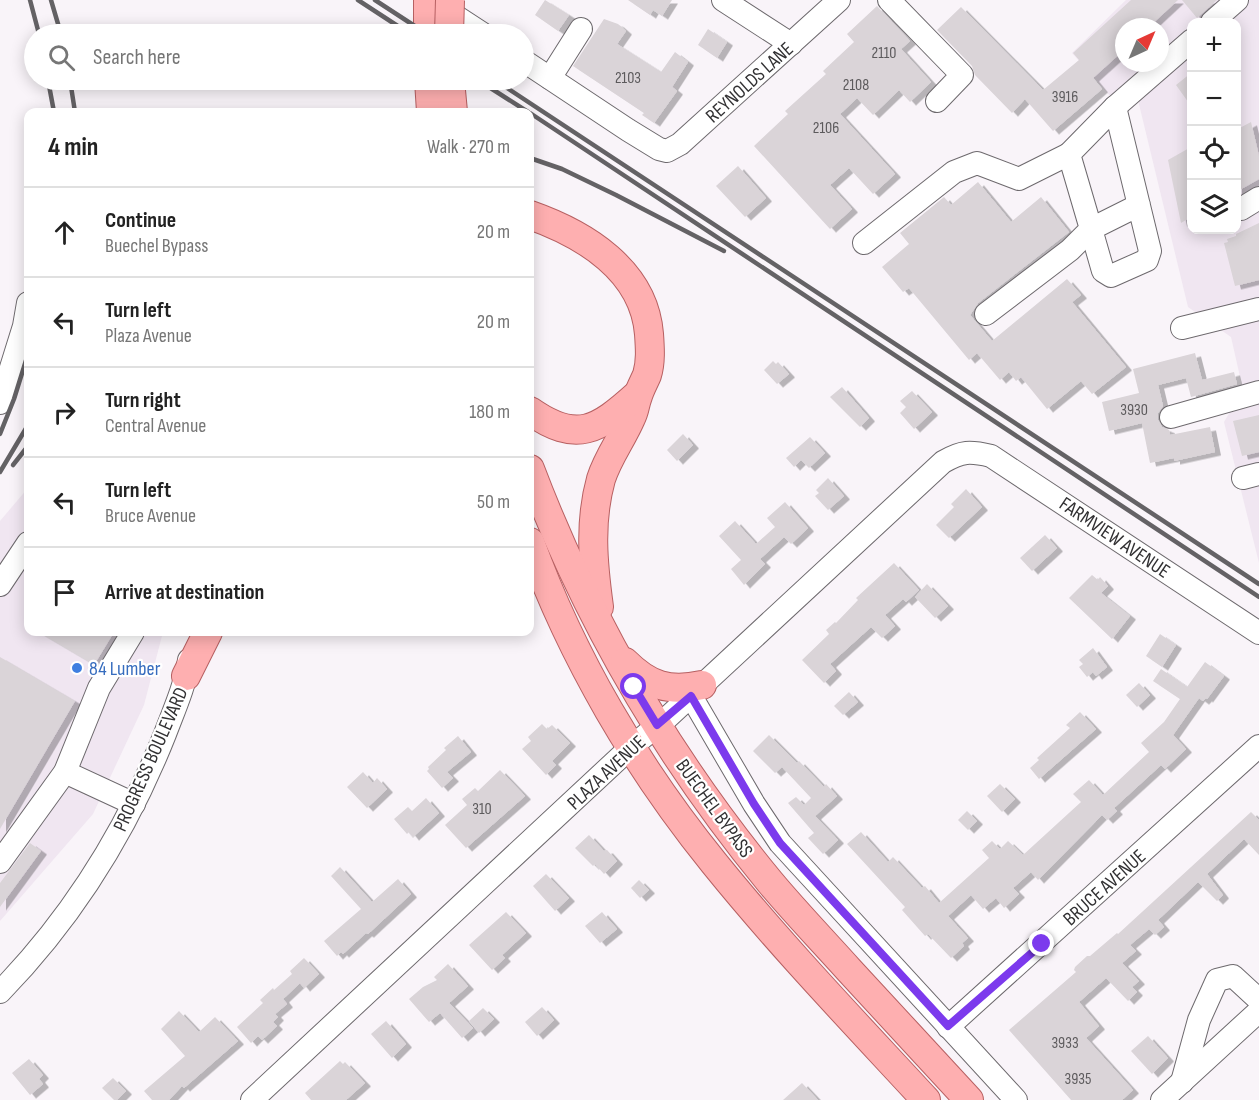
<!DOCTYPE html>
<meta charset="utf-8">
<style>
body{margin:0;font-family:"Sofia Sans Condensed",sans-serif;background:#f6f6f6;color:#222}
.controls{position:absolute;right:18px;top:18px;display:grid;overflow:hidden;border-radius:12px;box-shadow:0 3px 15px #0003}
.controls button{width:54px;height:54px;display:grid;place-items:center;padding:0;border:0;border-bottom:2px solid #e0e0e0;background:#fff;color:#222;font:30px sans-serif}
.compass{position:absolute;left:1115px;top:18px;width:54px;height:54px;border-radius:50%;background:#fff;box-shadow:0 3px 15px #0003;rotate:44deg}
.stop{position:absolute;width:18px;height:18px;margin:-14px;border:4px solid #7c3aed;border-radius:50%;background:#fff}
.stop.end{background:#7c3aed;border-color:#fff;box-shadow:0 2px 6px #0008}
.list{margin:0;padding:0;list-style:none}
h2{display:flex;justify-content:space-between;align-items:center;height:78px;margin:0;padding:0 24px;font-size:26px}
h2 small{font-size:20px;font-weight:400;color:#767676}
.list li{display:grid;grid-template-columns:39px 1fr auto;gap:18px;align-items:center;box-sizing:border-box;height:90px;padding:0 24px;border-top:2px solid #e0e0e0}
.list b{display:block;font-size:22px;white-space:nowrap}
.list p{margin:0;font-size:20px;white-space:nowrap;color:#767676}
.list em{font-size:20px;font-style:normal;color:#767676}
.icon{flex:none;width:33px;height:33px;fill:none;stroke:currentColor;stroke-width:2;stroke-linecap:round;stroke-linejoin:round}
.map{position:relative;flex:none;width:1259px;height:1100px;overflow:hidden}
.search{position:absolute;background:#fff;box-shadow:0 3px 15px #0003;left:24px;top:24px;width:510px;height:66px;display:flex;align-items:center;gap:15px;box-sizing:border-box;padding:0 21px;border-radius:33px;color:#767676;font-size:22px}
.panel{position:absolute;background:#fff;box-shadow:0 3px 15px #0003;left:24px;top:108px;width:510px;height:528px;border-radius:12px}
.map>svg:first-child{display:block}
.built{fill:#f0e6f1;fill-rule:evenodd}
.building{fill:#dad4d8;filter:url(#shadow)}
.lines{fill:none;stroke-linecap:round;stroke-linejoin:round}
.minor-casing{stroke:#6d696d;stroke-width:24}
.major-casing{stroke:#b76062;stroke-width:30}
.minor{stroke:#fff;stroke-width:22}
.major{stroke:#feafb0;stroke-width:28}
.rail{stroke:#646265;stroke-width:4.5}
.major-bridge-casing{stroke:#b76062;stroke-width:30;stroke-linecap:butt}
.major-bridge{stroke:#feafb0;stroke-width:28}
.route{stroke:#7c3aed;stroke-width:8}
.shop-dot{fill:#3f7fe0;stroke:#fff;stroke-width:2}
.labels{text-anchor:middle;stroke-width:4.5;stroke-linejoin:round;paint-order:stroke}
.number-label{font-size:16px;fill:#5c5a5c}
.street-label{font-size:20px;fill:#323133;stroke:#fff}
.shop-label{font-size:20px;fill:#366cbe;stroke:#fff;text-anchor:start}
</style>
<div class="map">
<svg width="1259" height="1100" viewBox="0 0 1259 1100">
<defs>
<filter id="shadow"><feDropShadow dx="6" dy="3.5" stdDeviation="0" flood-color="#0004"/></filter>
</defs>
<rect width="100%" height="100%" fill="#f9f4f9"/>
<!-- built -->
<g class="built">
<path d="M1126,0h133v563l-35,-141 19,-32 -12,-53 -43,-30 -51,-211 -26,1 -39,-44zM1192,22h44v208h-44zM1124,27h36v36h-36z"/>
<polygon points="28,488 28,632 163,632 144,705 93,814 0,921 0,521"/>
</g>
<!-- building -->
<g class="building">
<polygon points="545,0 569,15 558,31 535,15"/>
<polygon points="628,0 672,0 662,16 653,10 650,15"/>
<polygon points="1131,0 1178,0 1149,27 1124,27 1124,50 1093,78 1102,89 1053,131 1025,99 1012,113 975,75 972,66 937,30 961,7 1043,90 1079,60 1073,53"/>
<polygon points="1182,0 1217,0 1197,18"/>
<polygon points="877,6 910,41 901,49 931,82 910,102 899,90 873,115 857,98 840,114 895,174 873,194 849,168 830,185 852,209 830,229 754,146 788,114 785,111 826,74 823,71 854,42 847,34"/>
<polygon points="604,19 618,24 626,31 617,44 661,72 675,52 688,62 672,87 677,91 654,123 642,115 644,113 573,66"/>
<polygon points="708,29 727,42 717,58 698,45"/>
<polygon points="1191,73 1191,106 1176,85"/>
<polygon points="1251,122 1259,156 1259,179 1236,192 1236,130"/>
<polygon points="1191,147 1191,217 1181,223 1168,160"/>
<polygon points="738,166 766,198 745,217 716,186"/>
<polygon points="978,182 1011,222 1041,197 1069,232 978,303 970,315 992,341 1067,279 1081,295 1072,302 1126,367 1092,394 1081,381 1047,409 1021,377 1016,381 1009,372 1000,380 977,353 969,360 909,288 903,292 882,267 909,244 900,233 944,197 951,205"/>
<polygon points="1259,223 1259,280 1235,286 1224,243 1228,242 1227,239 1236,236 1236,234"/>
<polygon points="1195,353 1202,380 1234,372 1237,384 1191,397 1186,378 1158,385 1163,406 1158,413 1158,420 1162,427 1169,430 1170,435 1210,427 1215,452 1174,461 1174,458 1150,463 1142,423 1109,431 1102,402 1139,393 1133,369"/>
<polygon points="773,361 776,364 778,362 789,374 777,384 764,370"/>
<polygon points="842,387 869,418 860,427 830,397"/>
<polygon points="912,391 932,412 914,429 900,413 906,407 900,401"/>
<polygon points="1259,415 1259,452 1242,456 1233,421"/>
<polygon points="683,434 693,445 677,461 667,450"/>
<polygon points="810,437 825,453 809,468 801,460 794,467 786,458"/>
<polygon points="828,478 844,496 828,510 815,496 819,493 816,490"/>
<polygon points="966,489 982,507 949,538 936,525 954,507 951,504"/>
<polygon points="785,502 808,528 791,544 784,537 760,559 765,564 744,585 731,569 741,560 719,536 735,521 756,544 775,527 767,518"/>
<polygon points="1045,535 1057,548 1032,571 1020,558"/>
<polygon points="894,563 919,590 906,602 903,599 885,615 895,626 882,638 871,627 830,664 836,671 824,683 802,660 829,634 826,630 835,622 836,623 858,600 856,598"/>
<polygon points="1092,575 1098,580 1100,577 1108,586 1101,593 1130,616 1112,639 1069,598"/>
<polygon points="927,584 948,606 935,618 915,597"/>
<polygon points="38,632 114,632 94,665"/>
<polygon points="1160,634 1176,645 1162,667 1146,656"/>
<polygon points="1093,648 1107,667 1096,676 1093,672 1087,677 1079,667 1083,664 1079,660"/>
<polygon points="0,657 75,701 0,829"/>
<polygon points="1205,662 1224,676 1207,699 1206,698 1203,701 1199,698 1173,735 1186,749 1165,769 1161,765 1114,808 1117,811 1107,820 1102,815 1038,880 1031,872 1013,888 1019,894 1004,908 996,898 983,909 971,895 948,916 968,938 962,943 964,946 951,958 928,934 925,936 902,910 905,907 847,844 861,832 888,862 893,857 922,888 925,886 939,903 989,858 982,850 992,841 1000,849 1008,841 1023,855 1081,802 1073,794 1089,780 1103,795 1149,752 1141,743 1164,722 1180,699 1153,681 1161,669 1187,687"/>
<polygon points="1139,683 1150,695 1137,707 1126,695"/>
<polygon points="849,692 858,702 843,715 834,706"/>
<polygon points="1080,712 1096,729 1039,779 1030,768 1039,760 1037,758 1070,728 1066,725"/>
<polygon points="542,724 547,729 552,725 570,743 552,761 556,765 546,775 522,749 531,741 528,737"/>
<polygon points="769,735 797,763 799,761 824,787 826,784 837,796 815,816 838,840 823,854 808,838 814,833 788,803 796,797 804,805 811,798 782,767 775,773 753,751"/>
<polygon points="458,736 471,752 447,772 453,778 442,788 427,771 429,769 428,767 446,750 444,748"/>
<polygon points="500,770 525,796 466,848 445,825 467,805 462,799 475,788 478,791"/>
<polygon points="363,772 373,783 377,778 387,789 367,808 347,787"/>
<polygon points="1000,784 1015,799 1002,812 987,796"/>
<polygon points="426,798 439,813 413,837 409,832 407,834 394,819 408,807 412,811"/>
<polygon points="967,811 977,821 968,830 958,820"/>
<polygon points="1251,812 1259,820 1259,855 1244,839 1207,874 1223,895 1217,901 1198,882 1158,920 1164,927 1155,935 1149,929 1130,945 1136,951 1122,963 1139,981 1132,987 1137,992 1128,1001 1106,978 1079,1002 1099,1026 1086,1038 1133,1090 1122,1100 1071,1100 1009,1030 1076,972 1074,970 1075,967 1087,956 1090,956 1117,933 1118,934"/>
<polygon points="589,835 604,851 607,850 617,861 604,874 595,864 593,866 575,848"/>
<polygon points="30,843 41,851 0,907 0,883"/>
<polygon points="340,867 372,902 398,879 411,894 368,934 366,933 343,954 341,952 337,956 324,941 361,909 331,876"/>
<polygon points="546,874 569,898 555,911 533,886"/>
<polygon points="639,880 649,890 640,898 631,888"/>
<polygon points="506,912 526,933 502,955 505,958 492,970 469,945"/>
<polygon points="602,912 617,929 600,943 585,926"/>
<polygon points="304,958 319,974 304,988 300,983 283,999 287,1004 275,1014 278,1017 273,1022 277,1026 262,1040 258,1036 251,1043 237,1027 263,1003 260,1000 273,988 274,990 292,974 290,971"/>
<polygon points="448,964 468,986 449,1003 473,1028 462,1038 440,1013 429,1022 409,999 423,987 437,980 434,977"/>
<polygon points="542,1007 554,1020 537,1036 525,1022"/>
<polygon points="483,1008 494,1019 479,1033 469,1021"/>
<polygon points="179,1011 199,1032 215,1017 238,1041 184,1088 182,1086 169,1100 152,1100 144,1091 185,1056 161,1029"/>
<polygon points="386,1021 406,1044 392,1058 371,1034"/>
<polygon points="1148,1036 1168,1058 1152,1074 1131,1051"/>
<polygon points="29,1059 43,1075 39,1079 43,1084 30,1095 12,1073"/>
<polygon points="340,1061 343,1064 345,1062 365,1083 346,1100 311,1100 305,1093"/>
<polygon points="113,1078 126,1091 117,1100 114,1100 102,1088"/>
<polygon points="802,1083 818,1100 783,1100"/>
</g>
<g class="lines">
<!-- minor casing -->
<g class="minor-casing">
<g id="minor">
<polyline points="723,0 791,44"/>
<polyline points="889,0 962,75 937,101"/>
<polyline points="437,4 483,34"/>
<polyline points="1212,22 1237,0"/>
<polyline points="524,61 628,130 659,149 667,151 680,144 839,0"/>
<polyline points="550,78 581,29"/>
<polyline points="1115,107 1150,251 1147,260 1111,276 1103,271 1091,229 1139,205"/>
<polyline points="1241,209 1259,198"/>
<polyline points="864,243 954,172 977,163 1019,179 1069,154"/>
<polyline points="986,314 1070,250 1091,229 1069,154 1115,107 1192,40"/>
<polyline points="1182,328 1259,309"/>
<polyline points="0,403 24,326 28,303"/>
<polyline points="1171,417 1259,392"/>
<polyline points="1243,478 1259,474"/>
<polyline points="0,585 28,543"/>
<polyline points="691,696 754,804 780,843 1016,1100"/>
<polyline points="65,772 134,804"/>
<polyline points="0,862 65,772 99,688 133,632"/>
<path d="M0,992c72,-74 127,-162 165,-258 9,-24 20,-48 24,-74"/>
<polyline points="948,1027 1259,746"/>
<polyline points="1182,1082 1199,1020 1217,980 1233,976 1259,1000"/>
<path d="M252,1100l379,-353 37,-30 275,-255c19,-11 27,-11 48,-6l268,177"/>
<polyline points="1162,1100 1259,1011"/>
</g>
</g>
<!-- major casing -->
<g class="major-casing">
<g id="major">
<polyline points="428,34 428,0"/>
<polyline points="429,80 431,112"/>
<polyline points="450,80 453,112"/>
<path d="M530,215c54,19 114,55 119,119 1,14 2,28 -2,41 -3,7 -7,14 -9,21 -3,7 -3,15 -7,22 -9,21 -23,39 -30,61 -12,43 -8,84 -2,128"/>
<path d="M530,411c47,33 68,19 107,-16"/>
<path d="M530,469c57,150 138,289 240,413 25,30 53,59 79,88 40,43 80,87 120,130"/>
<path d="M530,542c42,116 107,226 184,321 67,83 140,159 212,237"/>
<path d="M625,662c24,24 44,30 77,23"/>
<polyline points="186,676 208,632"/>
</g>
</g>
<!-- minor -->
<use href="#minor" class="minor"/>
<!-- major -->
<use href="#major" class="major"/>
<!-- rail -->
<g class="rail">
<polyline points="30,0 39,34"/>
<polyline points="51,0 61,34"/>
<polyline points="358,0 410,34"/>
<polyline points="375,0 427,34"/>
<polyline points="48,80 54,112"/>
<polyline points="70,80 75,112"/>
<polyline points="478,80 528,112"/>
<polyline points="495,80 1259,584"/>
<polyline points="530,113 1259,597"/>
<polyline points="530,158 562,169 616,195 724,251"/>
<polyline points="0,434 14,399 28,354"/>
<polyline points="13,465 28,446"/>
<polyline points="0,472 28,425"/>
</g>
<!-- major-bridge casing -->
<g class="major-bridge-casing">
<polyline id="major-bridge" points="449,34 450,0"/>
</g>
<!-- major-bridge -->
<use href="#major-bridge" class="major-bridge"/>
</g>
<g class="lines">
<!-- route -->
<polyline class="route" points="634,687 657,725 691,696 754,804 780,843 948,1026 1042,944"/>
</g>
<!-- markers -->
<circle class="shop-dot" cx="77" cy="668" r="6"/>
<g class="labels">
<!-- number labels -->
<g class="number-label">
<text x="884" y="58">2110</text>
<text x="628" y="83">2103</text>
<text x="856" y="90">2108</text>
<text x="1065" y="102">3916</text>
<text x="826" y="133">2106</text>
<text x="1134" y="415">3930</text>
<text x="482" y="814">310</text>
<text x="1065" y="1048">3933</text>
<text x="1078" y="1084">3935</text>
</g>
<!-- street labels -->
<g class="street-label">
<text transform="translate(749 82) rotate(-42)" y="7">REYNOLDS LANE</text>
<text transform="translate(1115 537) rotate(34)" y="7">FARMVIEW AVENUE</text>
<text transform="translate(150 759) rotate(-66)" y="7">PROGRESS BOULEVARD</text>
<text transform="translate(606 772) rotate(-43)" y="7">PLAZA AVENUE</text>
<text transform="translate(715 808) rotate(54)" y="7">BUECHEL BYPASS</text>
<text transform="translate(1104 887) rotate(-42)" y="7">BRUCE AVENUE</text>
</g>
<!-- shop labels -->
<g class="shop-label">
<text x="89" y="675">84 Lumber</text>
</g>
</g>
</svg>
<div class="controls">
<button>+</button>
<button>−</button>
<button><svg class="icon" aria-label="locate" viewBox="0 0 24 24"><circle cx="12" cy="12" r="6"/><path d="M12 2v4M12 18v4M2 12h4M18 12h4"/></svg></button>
<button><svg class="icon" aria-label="layers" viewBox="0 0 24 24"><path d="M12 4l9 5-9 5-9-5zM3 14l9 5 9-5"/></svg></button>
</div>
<svg class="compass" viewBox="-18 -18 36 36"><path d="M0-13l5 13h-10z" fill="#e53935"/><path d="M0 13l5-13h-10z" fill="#767676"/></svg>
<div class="stop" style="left:634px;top:687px"></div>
<div class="stop end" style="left:1042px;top:944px"></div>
<div class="search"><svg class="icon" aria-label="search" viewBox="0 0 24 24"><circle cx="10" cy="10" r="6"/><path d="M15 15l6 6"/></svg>Search here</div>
<section class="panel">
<h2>4 min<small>Walk · 270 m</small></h2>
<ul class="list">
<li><svg class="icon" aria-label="ahead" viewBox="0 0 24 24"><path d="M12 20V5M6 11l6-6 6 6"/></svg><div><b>Continue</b><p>Buechel Bypass</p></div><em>20 m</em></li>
<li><svg class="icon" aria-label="left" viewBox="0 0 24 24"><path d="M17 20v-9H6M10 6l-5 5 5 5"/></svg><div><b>Turn left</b><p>Plaza Avenue</p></div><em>20 m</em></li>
<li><svg class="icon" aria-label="right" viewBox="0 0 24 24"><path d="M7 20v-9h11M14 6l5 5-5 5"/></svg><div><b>Turn right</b><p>Central Avenue</p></div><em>180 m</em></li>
<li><svg class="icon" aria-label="left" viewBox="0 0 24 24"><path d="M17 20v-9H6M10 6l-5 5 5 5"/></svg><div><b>Turn left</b><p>Bruce Avenue</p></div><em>50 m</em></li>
<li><svg class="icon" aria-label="arrive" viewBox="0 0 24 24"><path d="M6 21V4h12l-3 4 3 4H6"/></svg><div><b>Arrive at destination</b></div></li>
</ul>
</section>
</div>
